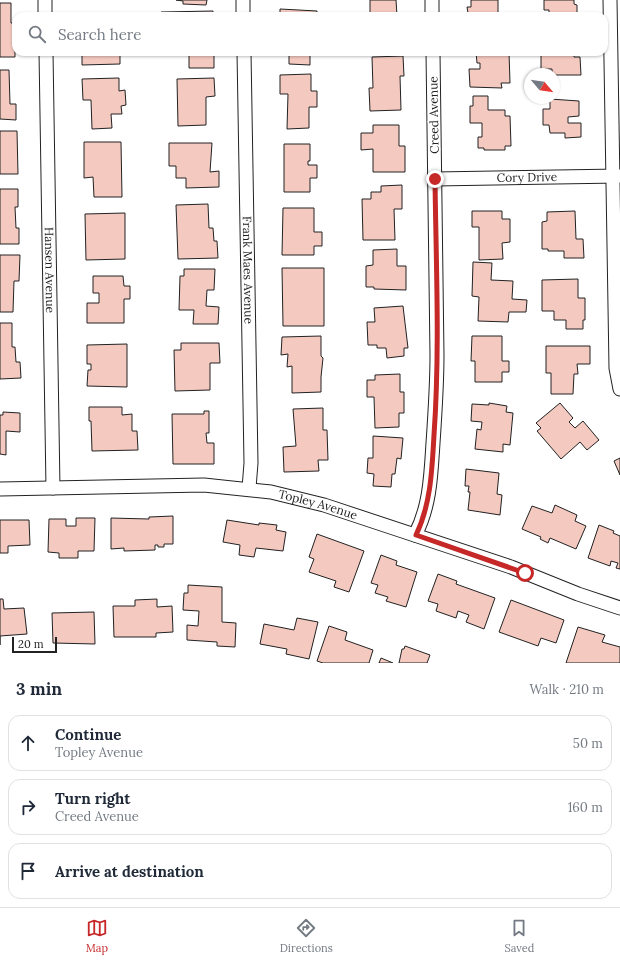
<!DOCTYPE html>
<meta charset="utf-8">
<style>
body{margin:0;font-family:Lora,serif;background:#f2f2f3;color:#1f2937}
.compass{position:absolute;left:524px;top:68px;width:36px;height:36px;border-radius:50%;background:#fff;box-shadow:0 1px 3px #0004;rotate:119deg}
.scale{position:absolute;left:12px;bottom:10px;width:45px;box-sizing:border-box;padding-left:4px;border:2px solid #222;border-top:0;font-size:11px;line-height:14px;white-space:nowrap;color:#222;-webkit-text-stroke:3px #fff;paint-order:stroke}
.stop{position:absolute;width:12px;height:12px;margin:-9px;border:3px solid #c62828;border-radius:50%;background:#fff}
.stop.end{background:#c62828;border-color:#fff;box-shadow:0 1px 4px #0008}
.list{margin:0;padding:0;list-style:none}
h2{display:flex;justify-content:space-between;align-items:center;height:52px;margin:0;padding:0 16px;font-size:17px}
h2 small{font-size:13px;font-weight:400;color:#747a83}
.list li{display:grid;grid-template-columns:26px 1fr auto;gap:12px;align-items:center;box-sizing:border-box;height:56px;margin:0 8px 8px;padding:0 8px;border:1px solid #e0e1e3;border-radius:12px}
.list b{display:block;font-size:15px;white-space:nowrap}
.list p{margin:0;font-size:13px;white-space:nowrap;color:#747a83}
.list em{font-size:13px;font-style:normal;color:#747a83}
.icon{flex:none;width:22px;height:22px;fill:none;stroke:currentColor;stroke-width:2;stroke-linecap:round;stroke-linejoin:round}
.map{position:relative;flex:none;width:620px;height:663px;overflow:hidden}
.search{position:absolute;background:#fff;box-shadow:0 1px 3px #0004;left:12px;right:12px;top:12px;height:44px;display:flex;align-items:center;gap:10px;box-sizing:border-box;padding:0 14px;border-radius:12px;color:#747a83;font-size:15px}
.sheet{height:244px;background:#fff}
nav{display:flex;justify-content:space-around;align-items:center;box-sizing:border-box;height:56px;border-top:1px solid #e0e1e3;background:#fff;font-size:11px;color:#747a83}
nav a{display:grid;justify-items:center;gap:2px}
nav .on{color:#c62828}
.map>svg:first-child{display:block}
.building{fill:#f3c9c0;stroke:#222}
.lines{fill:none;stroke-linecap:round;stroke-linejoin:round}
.street-casing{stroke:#222;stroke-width:15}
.street{stroke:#fff;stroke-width:13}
.route{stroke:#c62828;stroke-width:5}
.labels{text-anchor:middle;stroke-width:3;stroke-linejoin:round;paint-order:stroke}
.street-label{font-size:12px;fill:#222;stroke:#fff}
</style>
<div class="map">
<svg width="620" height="663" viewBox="0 0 620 663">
<rect width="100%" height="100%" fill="#fff"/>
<!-- building -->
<g class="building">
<polygon points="176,0 207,0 206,5 183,4 183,1"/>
<polygon points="370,0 396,0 397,16 401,16 370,16"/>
<polygon points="471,0 498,0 498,16 464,16 464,13 468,13 467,7 471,7"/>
<polygon points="544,0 574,0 574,4 577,5 577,16 549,16 549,10 544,10"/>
<polygon points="0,3 11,3 11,23 15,23 15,57 0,57"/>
<polygon points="280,9 317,11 317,16 280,16"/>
<polygon points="213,11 213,16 161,16 161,12"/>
<polygon points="82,52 120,52 120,64 82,65"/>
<polygon points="182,52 214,52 214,68 189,68 189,54 182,54"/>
<polygon points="289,52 310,52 310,65 289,64"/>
<polygon points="476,52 509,52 510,83 501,83 502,88 470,87 469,69 480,69 480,63 477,63"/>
<polygon points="541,52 574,52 574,57 580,57 581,75 554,75 552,74 552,69 541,69"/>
<polygon points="403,56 404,76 400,76 401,110 370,111 369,88 373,88 372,57"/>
<polygon points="0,70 9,70 10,104 16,104 16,120 0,119"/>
<polygon points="311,74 311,91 317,91 317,107 309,107 309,128 287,129 288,94 280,94 280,75"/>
<polygon points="119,78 119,91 125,90 126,105 121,106 122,114 111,114 112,128 92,129 91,100 83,100 82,79"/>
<polygon points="214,78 215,96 206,97 206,125 178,126 177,79"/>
<polygon points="473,96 488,96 488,110 505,110 505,116 510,116 511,146 505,146 505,150 484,150 484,148 478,148 478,137 482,137 482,123 470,123 470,106 473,106"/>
<polygon points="550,99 579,101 579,116 568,117 568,123 581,123 581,137 565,138 565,133 550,133 549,125 543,125 543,109 550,109"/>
<polygon points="373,125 399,125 399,146 405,146 405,172 373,172 373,149 361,150 361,133 373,133"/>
<polygon points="0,131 17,131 18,174 0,174"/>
<polygon points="84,142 121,142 122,197 94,197 93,177 84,178"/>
<polygon points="169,143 212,143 210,172 219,171 219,187 186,188 186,178 176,178 176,166 169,166"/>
<polygon points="284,144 310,144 310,161 308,161 308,165 317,165 317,178 310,178 310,192 284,192"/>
<polygon points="402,185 402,209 394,209 395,240 363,240 362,199 371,199 371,192 381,192 381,186"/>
<polygon points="0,189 18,189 18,207 15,207 16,228 19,228 19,244 0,244"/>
<polygon points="208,204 209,228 213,228 214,241 217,241 218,258 178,259 176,205"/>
<polygon points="283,208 314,208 314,232 322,232 322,246 314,246 314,255 282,255"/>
<polygon points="472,211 502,211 502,219 510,219 510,242 502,243 503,259 479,260 479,227 472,227"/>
<polygon points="575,211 576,239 583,239 584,258 564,258 564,251 548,251 548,249 542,249 542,222 547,221 547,212"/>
<polygon points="125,213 125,259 86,260 85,214"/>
<polygon points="397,249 397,266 406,266 406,290 374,289 374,287 366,287 366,266 373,265 373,250"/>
<polygon points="0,255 20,255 19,281 14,281 13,312 0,312"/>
<polygon points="473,262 492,263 491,280 513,281 512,299 527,300 526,312 509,312 508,322 478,321 479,297 472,296"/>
<polygon points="282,268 324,268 324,326 283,326"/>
<polygon points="184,269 215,269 214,290 207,290 206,306 219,307 218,324 193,324 194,310 179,310 180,276 184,276"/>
<polygon points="93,276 123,276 124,286 130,286 130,299 124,299 124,323 87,323 87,303 99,303 99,293 93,293"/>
<polygon points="578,279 578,298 585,298 585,320 583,320 583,329 566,329 566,320 554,320 554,311 542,311 542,280"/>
<polygon points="403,306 408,348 404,348 404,356 387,358 386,348 377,348 377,345 368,345 367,322 375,322 374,308"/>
<polygon points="0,323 12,323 12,347 15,347 16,362 20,362 21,378 0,379"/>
<polygon points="321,336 321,356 323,358 321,377 321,392 292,393 292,366 287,367 288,354 281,355 282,337"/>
<polygon points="472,336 502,336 502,361 509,361 509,372 502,372 502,382 475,382 475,361 471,361"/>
<polygon points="181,343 219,343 220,363 210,363 210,390 175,391 174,350 181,350"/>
<polygon points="127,344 127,387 87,386 88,370 91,370 91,364 87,364 87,345"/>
<polygon points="546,346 590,346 590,364 577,364 578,374 574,374 573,394 551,394 551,373 546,373"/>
<polygon points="400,374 400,392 404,392 404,413 399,413 399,427 375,428 374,397 367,397 367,380 375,380 375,375"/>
<polygon points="489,403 507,406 506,412 513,413 510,445 503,444 503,452 475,449 477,429 481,430 482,422 471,421 472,404 489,405"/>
<polygon points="560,403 573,418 569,422 575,428 583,421 599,440 587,450 580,442 561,459 537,431 541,428 536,423"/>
<polygon points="89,407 122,407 122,415 132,414 132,431 137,431 138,450 92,451 91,421 89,421"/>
<polygon points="323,408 323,430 327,430 328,460 318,460 319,471 284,472 283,447 296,446 293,409"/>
<polygon points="204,411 209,411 209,433 206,433 207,443 214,443 214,464 173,464 172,414 204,414"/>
<polygon points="3,412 20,413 20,432 6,431 6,455 0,454 0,415 3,415"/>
<polygon points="373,436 403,438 401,459 397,458 395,474 392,474 391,487 373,486 374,474 367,473 368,458 373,458"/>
<polygon points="620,458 620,475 614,461"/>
<polygon points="466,469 499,473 497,494 502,495 500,515 468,510 470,492 468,492 469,486 465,486"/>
<polygon points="555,505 577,515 575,521 586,526 576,549 550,538 548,543 540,539 541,537 522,529 532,506 552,513"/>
<polygon points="173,516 173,544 164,544 164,547 158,547 158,545 155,545 155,550 124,551 124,548 111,549 111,518 149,519 149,517"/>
<polygon points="76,518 95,518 94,551 78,551 78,558 59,558 59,553 48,552 49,519 66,519 66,526 76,526"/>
<polygon points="0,520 29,520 30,545 8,546 8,553 0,553"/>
<polygon points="227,520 259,525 259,523 277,525 276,530 286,532 283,551 256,548 254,557 239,555 240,545 223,542"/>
<polygon points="599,525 614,531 613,533 620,536 620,569 616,568 618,563 611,561 610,566 588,558"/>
<polygon points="317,534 364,551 349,592 334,587 336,581 309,572 314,559 309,557"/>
<polygon points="381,555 397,561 396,565 417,572 406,607 386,601 388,597 375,593 378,585 371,583"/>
<polygon points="438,574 457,581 456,584 495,598 484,629 466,622 469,615 458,611 456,618 436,611 438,604 428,601"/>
<polygon points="188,585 222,587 222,622 236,623 235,647 217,646 217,642 187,640 187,625 198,626 199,611 183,610 184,593 188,593"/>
<polygon points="0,599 3,599 4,609 24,608 27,634 0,636 0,645"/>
<polygon points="157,599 157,607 172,606 173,632 156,633 156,637 114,637 113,606 135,606 135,600"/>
<polygon points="511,600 564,620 556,643 541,638 538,646 499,632"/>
<polygon points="94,612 95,644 53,643 52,613"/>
<polygon points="297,618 318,622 309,659 286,654 287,649 260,644 264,624 294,630"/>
<polygon points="329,626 347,632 345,640 373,650 369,663 323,663 317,661"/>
<polygon points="578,627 605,635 602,642 620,647 620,663 566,663"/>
<polygon points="405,646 430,655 427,663 399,663 402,649 404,649"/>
<polygon points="381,658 393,663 379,663"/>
</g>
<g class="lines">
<!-- street casing -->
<g class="street-casing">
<g id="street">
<polyline points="45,0 45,16"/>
<polyline points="243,0 243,16"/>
<polyline points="432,0 432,16"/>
<polyline points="610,0 616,368 620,389"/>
<path id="s1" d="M46,52l7,436"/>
<path id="s2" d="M244,52l7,411 -2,25"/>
<path id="s3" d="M435,179l185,-3"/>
<path id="s4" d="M0,489l204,-4 67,7 53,13 187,62 67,27 42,14"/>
<path d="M415,535c15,-28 16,-60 18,-92 2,-29 4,-59 4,-88l-4,-303"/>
</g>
</g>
<!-- street -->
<use href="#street" class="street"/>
</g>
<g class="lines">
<!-- route -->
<path class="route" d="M435,179c1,85 5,171 -1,256 -2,34 -3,69 -18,100l109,38"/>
</g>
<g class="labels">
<!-- street labels -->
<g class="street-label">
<text transform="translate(434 115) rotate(-91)" y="4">Creed Avenue</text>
<text dy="4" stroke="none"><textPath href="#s3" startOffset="92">Cory Drive</textPath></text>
<text dy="4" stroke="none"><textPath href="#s1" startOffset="218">Hansen Avenue</textPath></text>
<text dy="4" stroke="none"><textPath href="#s2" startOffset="218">Frank Maes Avenue</textPath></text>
<text dy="4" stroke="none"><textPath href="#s4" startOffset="320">Topley Avenue</textPath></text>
</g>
</g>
</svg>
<svg class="compass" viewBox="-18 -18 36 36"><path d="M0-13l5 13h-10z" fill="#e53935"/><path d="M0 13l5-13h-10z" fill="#747a83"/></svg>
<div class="scale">20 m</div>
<div class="stop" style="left:525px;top:573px"></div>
<div class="stop end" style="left:435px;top:179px"></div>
<div class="search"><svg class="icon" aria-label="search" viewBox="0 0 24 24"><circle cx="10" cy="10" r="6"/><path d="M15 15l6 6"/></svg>Search here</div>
</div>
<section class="sheet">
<h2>3 min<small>Walk · 210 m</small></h2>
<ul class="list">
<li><svg class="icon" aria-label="ahead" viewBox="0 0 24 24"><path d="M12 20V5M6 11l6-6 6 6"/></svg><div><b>Continue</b><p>Topley Avenue</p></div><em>50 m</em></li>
<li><svg class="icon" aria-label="right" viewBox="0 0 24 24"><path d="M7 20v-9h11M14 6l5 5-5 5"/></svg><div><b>Turn right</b><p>Creed Avenue</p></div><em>160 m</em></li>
<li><svg class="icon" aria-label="arrive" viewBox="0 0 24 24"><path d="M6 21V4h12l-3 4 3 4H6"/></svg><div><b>Arrive at destination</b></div></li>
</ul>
</section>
<nav>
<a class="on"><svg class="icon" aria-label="map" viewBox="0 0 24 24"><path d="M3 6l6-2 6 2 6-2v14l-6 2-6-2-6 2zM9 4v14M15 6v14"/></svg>Map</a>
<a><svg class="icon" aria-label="directions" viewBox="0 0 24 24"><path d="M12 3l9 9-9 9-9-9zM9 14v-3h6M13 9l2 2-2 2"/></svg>Directions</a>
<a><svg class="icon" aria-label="saved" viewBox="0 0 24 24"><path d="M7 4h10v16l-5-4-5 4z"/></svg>Saved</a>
</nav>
